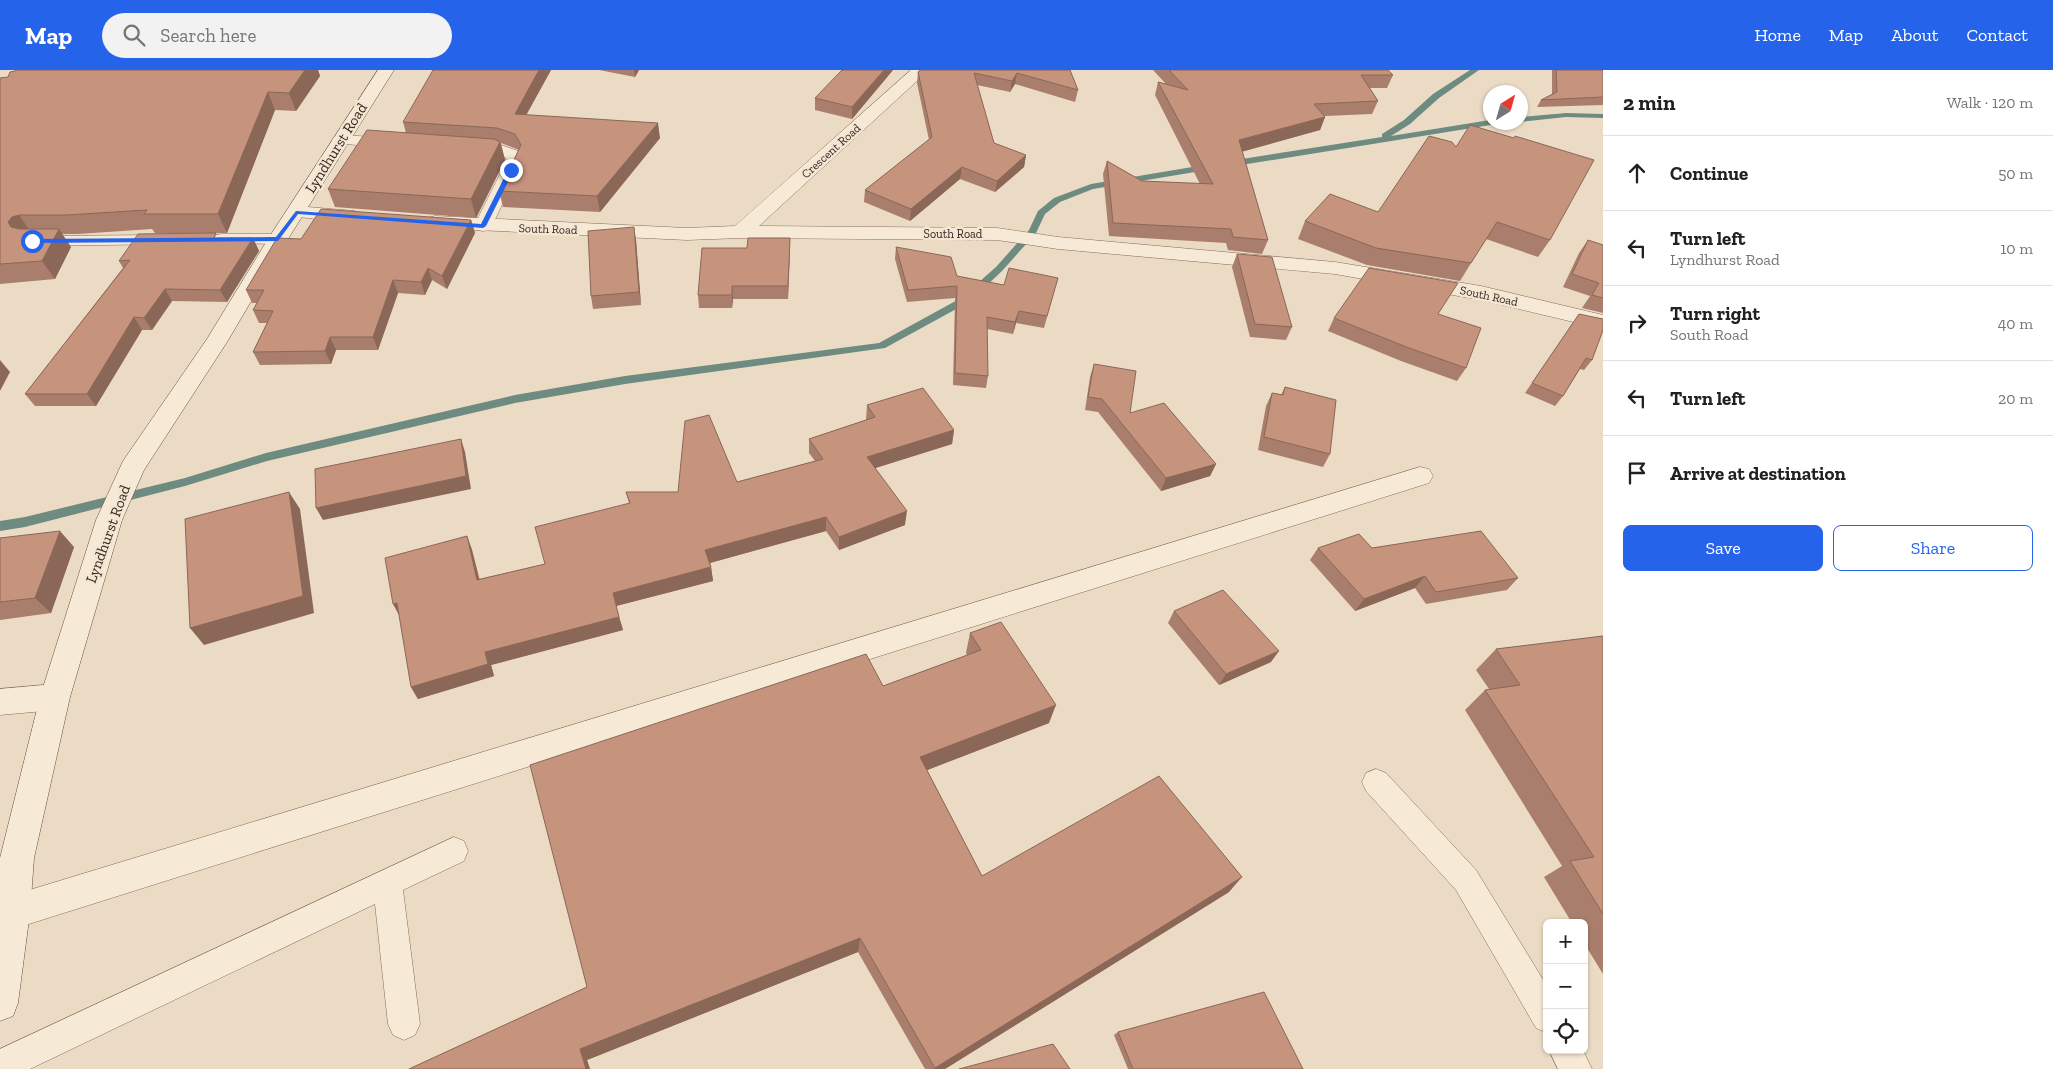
<!DOCTYPE html>
<meta charset="utf-8">
<style>
body{margin:0;font-family:"Zilla Slab",serif;background:#f2f2f2;color:#202124}
.controls{position:absolute;right:15px;bottom:15px;display:grid;overflow:hidden;border-radius:8px;box-shadow:0 1px 4px #0004}
.controls button{width:45px;height:45px;display:grid;place-items:center;padding:0;border:0;border-bottom:1px solid #e0e0e0;background:#fff;color:#202124;font:25px sans-serif}
.compass{position:absolute;left:1483px;top:15px;width:45px;height:45px;border-radius:50%;background:#fff;box-shadow:0 1px 4px #0004;rotate:37deg}
.stop{position:absolute;width:15px;height:15px;margin:-11px;border:4px solid #2563eb;border-radius:50%;background:#fff}
.stop.end{background:#2563eb;border-color:#fff;box-shadow:0 1px 5px #0008}
.list{margin:0;padding:0;list-style:none}
h2{display:flex;justify-content:space-between;align-items:center;height:65px;margin:0;padding:0 20px;font-size:21px}
h2 small{font-size:16px;font-weight:400;color:#757577}
.list li{display:grid;grid-template-columns:32px 1fr auto;gap:15px;align-items:center;box-sizing:border-box;height:75px;padding:0 20px;border-top:1px solid #e0e0e0}
.list b{display:block;font-size:19px;white-space:nowrap}
.list p{margin:0;font-size:16px;white-space:nowrap;color:#757577}
.list em{font-size:16px;font-style:normal;color:#757577}
.actions{display:flex;gap:10px;padding:15px 20px}
.actions a{flex:1;padding:11px 0;border:1px solid #2563eb;border-radius:8px;text-align:center;font-size:18px;color:#2563eb}
.actions .main{background:#2563eb;color:#fff}
.icon{flex:none;width:28px;height:28px;fill:none;stroke:currentColor;stroke-width:2;stroke-linecap:round;stroke-linejoin:round}
.map{position:relative;flex:none;width:1603px;height:999px;overflow:hidden}
header{display:flex;align-items:center;gap:30px;box-sizing:border-box;height:70px;padding:0 25px;background:#2563eb;color:#fff}
header strong{font-size:24px}
nav{display:flex;gap:28px;margin-inline-start:auto;font-size:18px}
.search{width:350px;height:45px;background:#f2f2f2;display:flex;align-items:center;gap:12px;box-sizing:border-box;padding:0 18px;border-radius:28px;color:#757577;font-size:19px}
main{display:flex}
aside{flex:1;background:#fff}
.map>svg:first-child{display:block}
.lines{fill:none;stroke-linecap:round;stroke-linejoin:round}
.stream{fill:#6d8b81;fill-rule:evenodd}
.lane-casing{stroke:#846d5c;stroke-width:1}
.street-casing{stroke:#846d5c;stroke-width:1}
.secondary-casing{stroke:#664e3f;stroke-width:1}
.lane{fill:#f6e9d6;fill-rule:evenodd}
.street{fill:#f6e9d6;fill-rule:evenodd}
.secondary{fill:#f6e9d6;fill-rule:evenodd}
.wall{fill:#aa7e6c}
.shaded-wall{fill:#8b6758}
.building{fill:#c6937d;stroke:#8b6758}
.route{fill:#2563eb}
.labels{text-anchor:middle;stroke-width:5;stroke-linejoin:round;paint-order:stroke}
.far-street-label{font-size:12px;fill:#35271f;stroke:#f3e6d3}
.street-label{font-size:15px;fill:#35271f;stroke:#f3e6d3}
</style>
<header>
<strong>Map</strong>
<div class="search"><svg class="icon" aria-label="search" viewBox="0 0 24 24"><circle cx="10" cy="10" r="6"/><path d="M15 15l6 6"/></svg>Search here</div>
<nav><a>Home</a><a>Map</a><a>About</a><a>Contact</a></nav>
</header>
<main>
<div class="map">
<svg width="1603" height="999" viewBox="0 0 1603 999">
<rect width="100%" height="100%" fill="#ebdbc4"/>
<g class="lines">
<!-- stream -->
<g class="stream">
<polygon points="1470,0 1479,0 1439,28 1410,54 1391,66 1490,50 1490,52 1498,52 1497,54 1229,97 1225,94 1229,91 1382,67 1382,64 1404,50 1433,24"/>
<polygon points="1566,43 1603,44 1603,48 1566,47 1520,52 1520,47"/>
<polygon points="1210,94 1213,95 1213,99 1093,119 1060,132 1045,144 1036,163 1002,201 969,232 885,278 625,314 515,333 267,391 185,416 25,457 0,461 0,451 25,447 185,408 266,383 515,325 625,306 879,273 961,228 996,197 1029,160 1038,141 1054,128 1091,114"/>
</g>
<!-- lane casing -->
<g class="lane-casing">
<g id="lane">
<polygon points="340,65 391,68 397,70 399,73 397,76 391,78 334,73 332,70 334,67"/>
<polygon points="472,73 501,75 518,81 523,90 492,156 489,160 483,161 477,160 474,156 507,90 505,87 466,81 464,78 466,75"/>
<polygon points="222,164 278,164 284,165 287,169 284,173 278,174 216,173 213,169 216,165"/>
<polygon points="166,165 172,166 175,170 172,174 35,176 29,175 26,171 29,167 35,166"/>
<polygon points="1376,699 1386,703 1476,800 1547,916 1547,963 1536,958 1456,820 1366,721 1362,712 1366,703"/>
<polygon points="454,767 464,771 468,781 464,791 403,820 420,954 415,965 404,970 393,965 388,954 375,834 30,999 0,999 0,979"/>
<polygon points="1549,980 1583,980 1592,999 1558,999"/>
</g>
</g>
<!-- street casing -->
<g class="street-casing">
<g id="street">
<polygon points="911,0 929,0 759,156 997,158 1058,167 1335,192 1481,216 1603,245 1603,259 1481,230 1335,204 1058,179 997,170 740,168 687,170 435,158 428,156 425,152 428,148 435,146 687,158 735,156"/>
<polygon points="296,136 354,141 361,143 364,147 361,151 354,153 289,146 286,142 289,138"/>
<polygon points="1420,397 1429,399 1433,406 1429,413 13,859 0,852 1,830 13,825"/>
<polygon points="55,614 66,618 70,627 66,636 55,640 0,645 0,619"/>
</g>
</g>
<!-- secondary casing -->
<g class="secondary-casing">
<polygon id="secondary" points="378,0 394,0 288,169 227,272 144,400 122,450 70,627 34,788 30,842 18,933 13,946 0,951 0,788 40,627 96,450 123,391 207,269 268,169"/>
</g>
<!-- lane -->
<use href="#lane" class="lane"/>
<!-- street -->
<use href="#street" class="street"/>
<!-- secondary -->
<use href="#secondary" class="secondary"/>
</g>
<!-- wall -->
<g class="wall">
<polygon points="16,0 318,0 320,6 296,41 275,40 227,163 155,163 152,159 78,164 62,164 71,177 55,209 0,214 0,8 8,7"/>
<polygon points="551,0 526,45 660,68 600,142 503,137 499,121 519,80 501,73 505,90 476,148 335,137 328,119 406,63 403,52"/>
<polygon points="599,0 639,0 635,7"/>
<polygon points="893,0 852,49 815,40 815,28"/>
<polygon points="1070,0 1078,20 1075,32 1015,14 1010,22 977,15 994,73 1026,85 1024,97 995,122 960,109 910,151 864,132 865,120 929,70 917,13 918,2"/>
<polygon points="1153,0 1388,0 1393,5 1387,18 1370,18 1378,31 1372,44 1325,46 1325,47 1320,60 1242,81 1268,170 1262,184 1228,180 1226,173 1109,166 1103,104 1107,91 1142,111 1200,114 1155,25 1158,12 1166,14"/>
<polygon points="1552,0 1603,0 1603,35 1537,37 1541,30 1552,24"/>
<polygon points="1456,77 1550,170 1538,187 1486,169 1460,211 1367,195 1298,169 1305,151 1378,142"/>
<polygon points="471,150 475,163 447,219 432,210 425,225 398,223 378,280 336,280 331,294 260,295 253,282 267,253 259,253 253,240 257,233 252,233 246,220 301,169"/>
<polygon points="218,168 253,168 259,181 227,232 172,231 152,260 142,260 96,336 35,336 25,324 123,198 119,191"/>
<polygon points="790,168 788,229 733,229 732,238 699,238 698,225 747,178"/>
<polygon points="636,170 641,235 593,239 591,226"/>
<polygon points="1588,170 1603,175 1603,243 1582,238 1590,226 1563,217 1579,183"/>
<polygon points="896,177 957,206 1004,215 1058,208 1044,258 1016,253 1013,264 987,259 988,306 986,318 953,315 955,228 907,232 895,189"/>
<polygon points="1237,184 1292,257 1286,270 1250,267 1232,197"/>
<polygon points="1579,244 1602,263 1592,290 1584,300 1580,299 1563,326 1555,336 1525,323"/>
<polygon points="1334,248 1466,298 1457,311 1401,291 1328,261"/>
<polygon points="1094,294 1130,343 1216,394 1210,406 1161,421 1098,342 1085,340 1090,307"/>
<polygon points="1285,317 1330,384 1323,397 1258,380 1266,336 1272,323 1281,325"/>
<polygon points="867,335 954,360 952,374 875,398 905,455 839,480 826,461 710,493 711,497 713,511 616,536 623,560 491,595 494,606 418,629 411,617 467,466 472,480 479,509 545,494 629,433 626,422 678,422 737,412 815,391 809,383 809,369 866,350"/>
<polygon points="0,468 74,477 51,543 0,550"/>
<polygon points="1318,478 1372,478 1518,508 1507,520 1426,534 1415,518 1355,541 1310,490"/>
<polygon points="1174,541 1271,592 1219,615 1168,553"/>
<polygon points="970,563 1049,653 927,700 982,806 1229,822 945,999 925,999 858,882 587,990 590,999 409,999 587,917 883,616 967,585 966,583"/>
<polygon points="1603,566 1603,904 1584,873 1584,853 1572,853 1544,807 1562,796 1465,640 1485,620 1489,619 1476,600 1496,579"/>
<polygon points="1118,962 1303,999 1128,999 1114,965"/>
</g>
<!-- shaded-wall -->
<g class="shaded-wall">
<polygon points="305,0 318,0 320,6 296,41 289,23"/>
<polygon points="539,0 551,0 518,60 515,44"/>
<polygon points="634,0 639,0 635,7"/>
<polygon points="884,0 893,0 852,49 852,37"/>
<polygon points="1017,3 1015,14 1010,22 1012,11"/>
<polygon points="268,22 275,40 227,163 218,144"/>
<polygon points="1325,47 1320,60 1234,84 1239,70"/>
<polygon points="658,53 660,68 600,142 597,126"/>
<polygon points="500,72 505,90 476,148 471,129"/>
<polygon points="1026,85 1024,97 995,122 997,111"/>
<polygon points="962,97 960,109 910,151 911,139"/>
<polygon points="19,145 32,164 21,171 8,152 12,147"/>
<polygon points="471,150 475,163 447,219 442,206"/>
<polygon points="634,157 636,170 641,235 639,222"/>
<polygon points="59,159 71,177 55,209 42,191"/>
<polygon points="253,168 259,181 227,232 220,220"/>
<polygon points="790,168 790,180 788,229 788,216"/>
<polygon points="428,198 432,210 425,225 421,212"/>
<polygon points="393,210 398,223 378,280 373,267"/>
<polygon points="732,216 733,229 732,238"/>
<polygon points="165,219 172,231 152,260 144,248"/>
<polygon points="1019,241 1016,253 1013,264 1015,252"/>
<polygon points="134,247 142,260 96,336 87,324"/>
<polygon points="330,267 336,280 331,294 325,281"/>
<polygon points="0,290 10,302 0,321"/>
<polygon points="954,360 952,374 866,401 867,387"/>
<polygon points="461,369 465,382 471,419 323,450 316,438"/>
<polygon points="1216,394 1210,406 1161,421 1166,408"/>
<polygon points="289,422 300,439 314,543 204,575 190,558"/>
<polygon points="907,441 905,455 839,480 839,467"/>
<polygon points="826,447 826,461 706,494 705,480"/>
<polygon points="60,461 74,477 51,543 35,528"/>
<polygon points="467,466 472,480 483,523 477,510"/>
<polygon points="711,497 713,511 616,536 613,523"/>
<polygon points="1425,506 1415,518 1355,541 1364,529"/>
<polygon points="397,533 400,547 393,534"/>
<polygon points="619,547 623,560 491,595 494,606 418,629 411,617 485,582"/>
<polygon points="1279,581 1271,592 1219,615 1226,604"/>
<polygon points="1056,635 1049,653 917,704 920,687"/>
<polygon points="1242,807 1229,822 945,999 934,999 935,998"/>
<polygon points="860,868 858,882 587,990 590,999 586,999 580,979"/>
</g>
<!-- building -->
<g class="building">
<polygon points="16,0 305,0 289,23 268,22 218,144 144,144 147,140 66,145 19,145 12,147 8,152 11,157 19,159 59,159 42,191 0,194 0,8 8,7 10,2 15,1"/>
<polygon points="433,0 539,0 515,44 658,53 597,126 499,121 521,75 515,64 497,58 403,52"/>
<polygon points="842,0 884,0 852,37 815,28"/>
<polygon points="920,0 1070,0 1078,20 1017,3 1012,11 974,3 994,73 1026,85 997,111 962,97 911,139 865,120 932,67 918,2"/>
<polygon points="1169,0 1388,0 1393,5 1361,5 1378,31 1314,34 1325,47 1239,70 1268,170 1233,167 1231,159 1113,153 1107,91 1142,111 1213,114 1158,12 1188,20"/>
<polygon points="1556,0 1603,0 1603,27 1541,30 1557,22"/>
<polygon points="1470,55 1514,68 1515,66 1594,90 1550,170 1497,152 1471,193 1376,178 1305,151 1330,124 1378,142 1429,66 1452,72 1456,77"/>
<polygon points="367,60 494,69 500,72 471,129 328,119"/>
<polygon points="321,139 471,150 442,206 428,198 421,212 393,210 373,267 330,267 325,281 253,282 273,241 253,240 264,220 246,220 277,168 301,169"/>
<polygon points="634,157 639,222 591,226 588,161"/>
<polygon points="216,163 214,168 253,168 220,220 165,219 144,248 134,247 87,324 25,324 130,190 119,191 138,164"/>
<polygon points="748,168 790,168 788,216 732,216 732,225 698,225 702,178 747,178"/>
<polygon points="1588,170 1603,175 1603,228 1592,225 1599,213 1572,204"/>
<polygon points="896,177 951,187 957,206 1004,215 1009,198 1058,208 1047,246 1019,241 1015,252 987,247 988,306 955,303 957,216 908,220"/>
<polygon points="1237,184 1272,187 1292,257 1255,254"/>
<polygon points="1369,198 1458,213 1438,244 1481,258 1466,298 1409,278 1334,248"/>
<polygon points="1579,244 1603,249 1603,260 1592,290 1586,288 1563,326 1532,313"/>
<polygon points="1094,294 1136,301 1130,343 1164,333 1216,394 1166,408 1102,329 1088,327"/>
<polygon points="1285,317 1336,330 1330,384 1264,367 1272,323 1283,325"/>
<polygon points="923,318 954,360 867,387 907,441 839,467 826,447 705,480 711,497 613,523 619,547 485,582 488,594 411,617 397,533 393,534 385,488 467,466 477,510 545,494 535,457 630,433 626,422 678,422 685,351 709,345 737,412 823,389 809,369 875,347 867,335"/>
<polygon points="461,369 466,406 316,438 315,399"/>
<polygon points="289,422 303,526 190,558 185,449"/>
<polygon points="60,461 35,528 0,532 0,468"/>
<polygon points="1481,461 1518,508 1436,522 1425,506 1364,529 1318,478 1359,464 1372,478"/>
<polygon points="1223,520 1279,581 1226,604 1174,541"/>
<polygon points="1001,552 1056,635 920,687 982,806 1159,706 1242,807 935,998 860,868 580,979 586,999 409,999 587,917 530,695 866,584 883,616 981,580 970,563"/>
<polygon points="1603,566 1603,844 1570,791 1594,787 1485,620 1520,615 1496,579"/>
<polygon points="1264,922 1303,999 1133,999 1118,962"/>
<polygon points="1053,974 1070,999 959,999"/>
</g>
<!-- route -->
<polygon class="route" points="511,98 514,100 486,156 483,158 298,144 278,171 32,173 29,171 32,169 276,167 296,141 481,154 508,100"/>
<g class="labels">
<!-- far-street labels -->
<g class="far-street-label">
<text transform="translate(831 81) rotate(-42)" y="4">Crescent Road</text>
<text transform="translate(548 159) rotate(2)" y="4">South Road</text>
<text x="953" y="168">South Road</text>
<text transform="translate(1489 226) rotate(12)" y="4">South Road</text>
</g>
<!-- street labels -->
<g class="street-label">
<text transform="translate(336 78) rotate(-58)" y="5">Lyndhurst Road</text>
<text transform="translate(108 464) rotate(-70)" y="5">Lyndhurst Road</text>
</g>
</g>
</svg>
<div class="controls">
<button>+</button>
<button>−</button>
<button><svg class="icon" aria-label="locate" viewBox="0 0 24 24"><circle cx="12" cy="12" r="6"/><path d="M12 2v4M12 18v4M2 12h4M18 12h4"/></svg></button>
</div>
<svg class="compass" viewBox="-18 -18 36 36"><path d="M0-13l5 13h-10z" fill="#e53935"/><path d="M0 13l5-13h-10z" fill="#757577"/></svg>
<div class="stop" style="left:32px;top:171px"></div>
<div class="stop end" style="left:511px;top:100px"></div>
</div>
<aside>
<h2>2 min<small>Walk · 120 m</small></h2>
<ul class="list">
<li><svg class="icon" aria-label="ahead" viewBox="0 0 24 24"><path d="M12 20V5M6 11l6-6 6 6"/></svg><div><b>Continue</b></div><em>50 m</em></li>
<li><svg class="icon" aria-label="left" viewBox="0 0 24 24"><path d="M17 20v-9H6M10 6l-5 5 5 5"/></svg><div><b>Turn left</b><p>Lyndhurst Road</p></div><em>10 m</em></li>
<li><svg class="icon" aria-label="right" viewBox="0 0 24 24"><path d="M7 20v-9h11M14 6l5 5-5 5"/></svg><div><b>Turn right</b><p>South Road</p></div><em>40 m</em></li>
<li><svg class="icon" aria-label="left" viewBox="0 0 24 24"><path d="M17 20v-9H6M10 6l-5 5 5 5"/></svg><div><b>Turn left</b></div><em>20 m</em></li>
<li><svg class="icon" aria-label="arrive" viewBox="0 0 24 24"><path d="M6 21V4h12l-3 4 3 4H6"/></svg><div><b>Arrive at destination</b></div></li>
</ul>
<div class="actions"><a class="main">Save</a><a>Share</a></div>
</aside>
</main>
